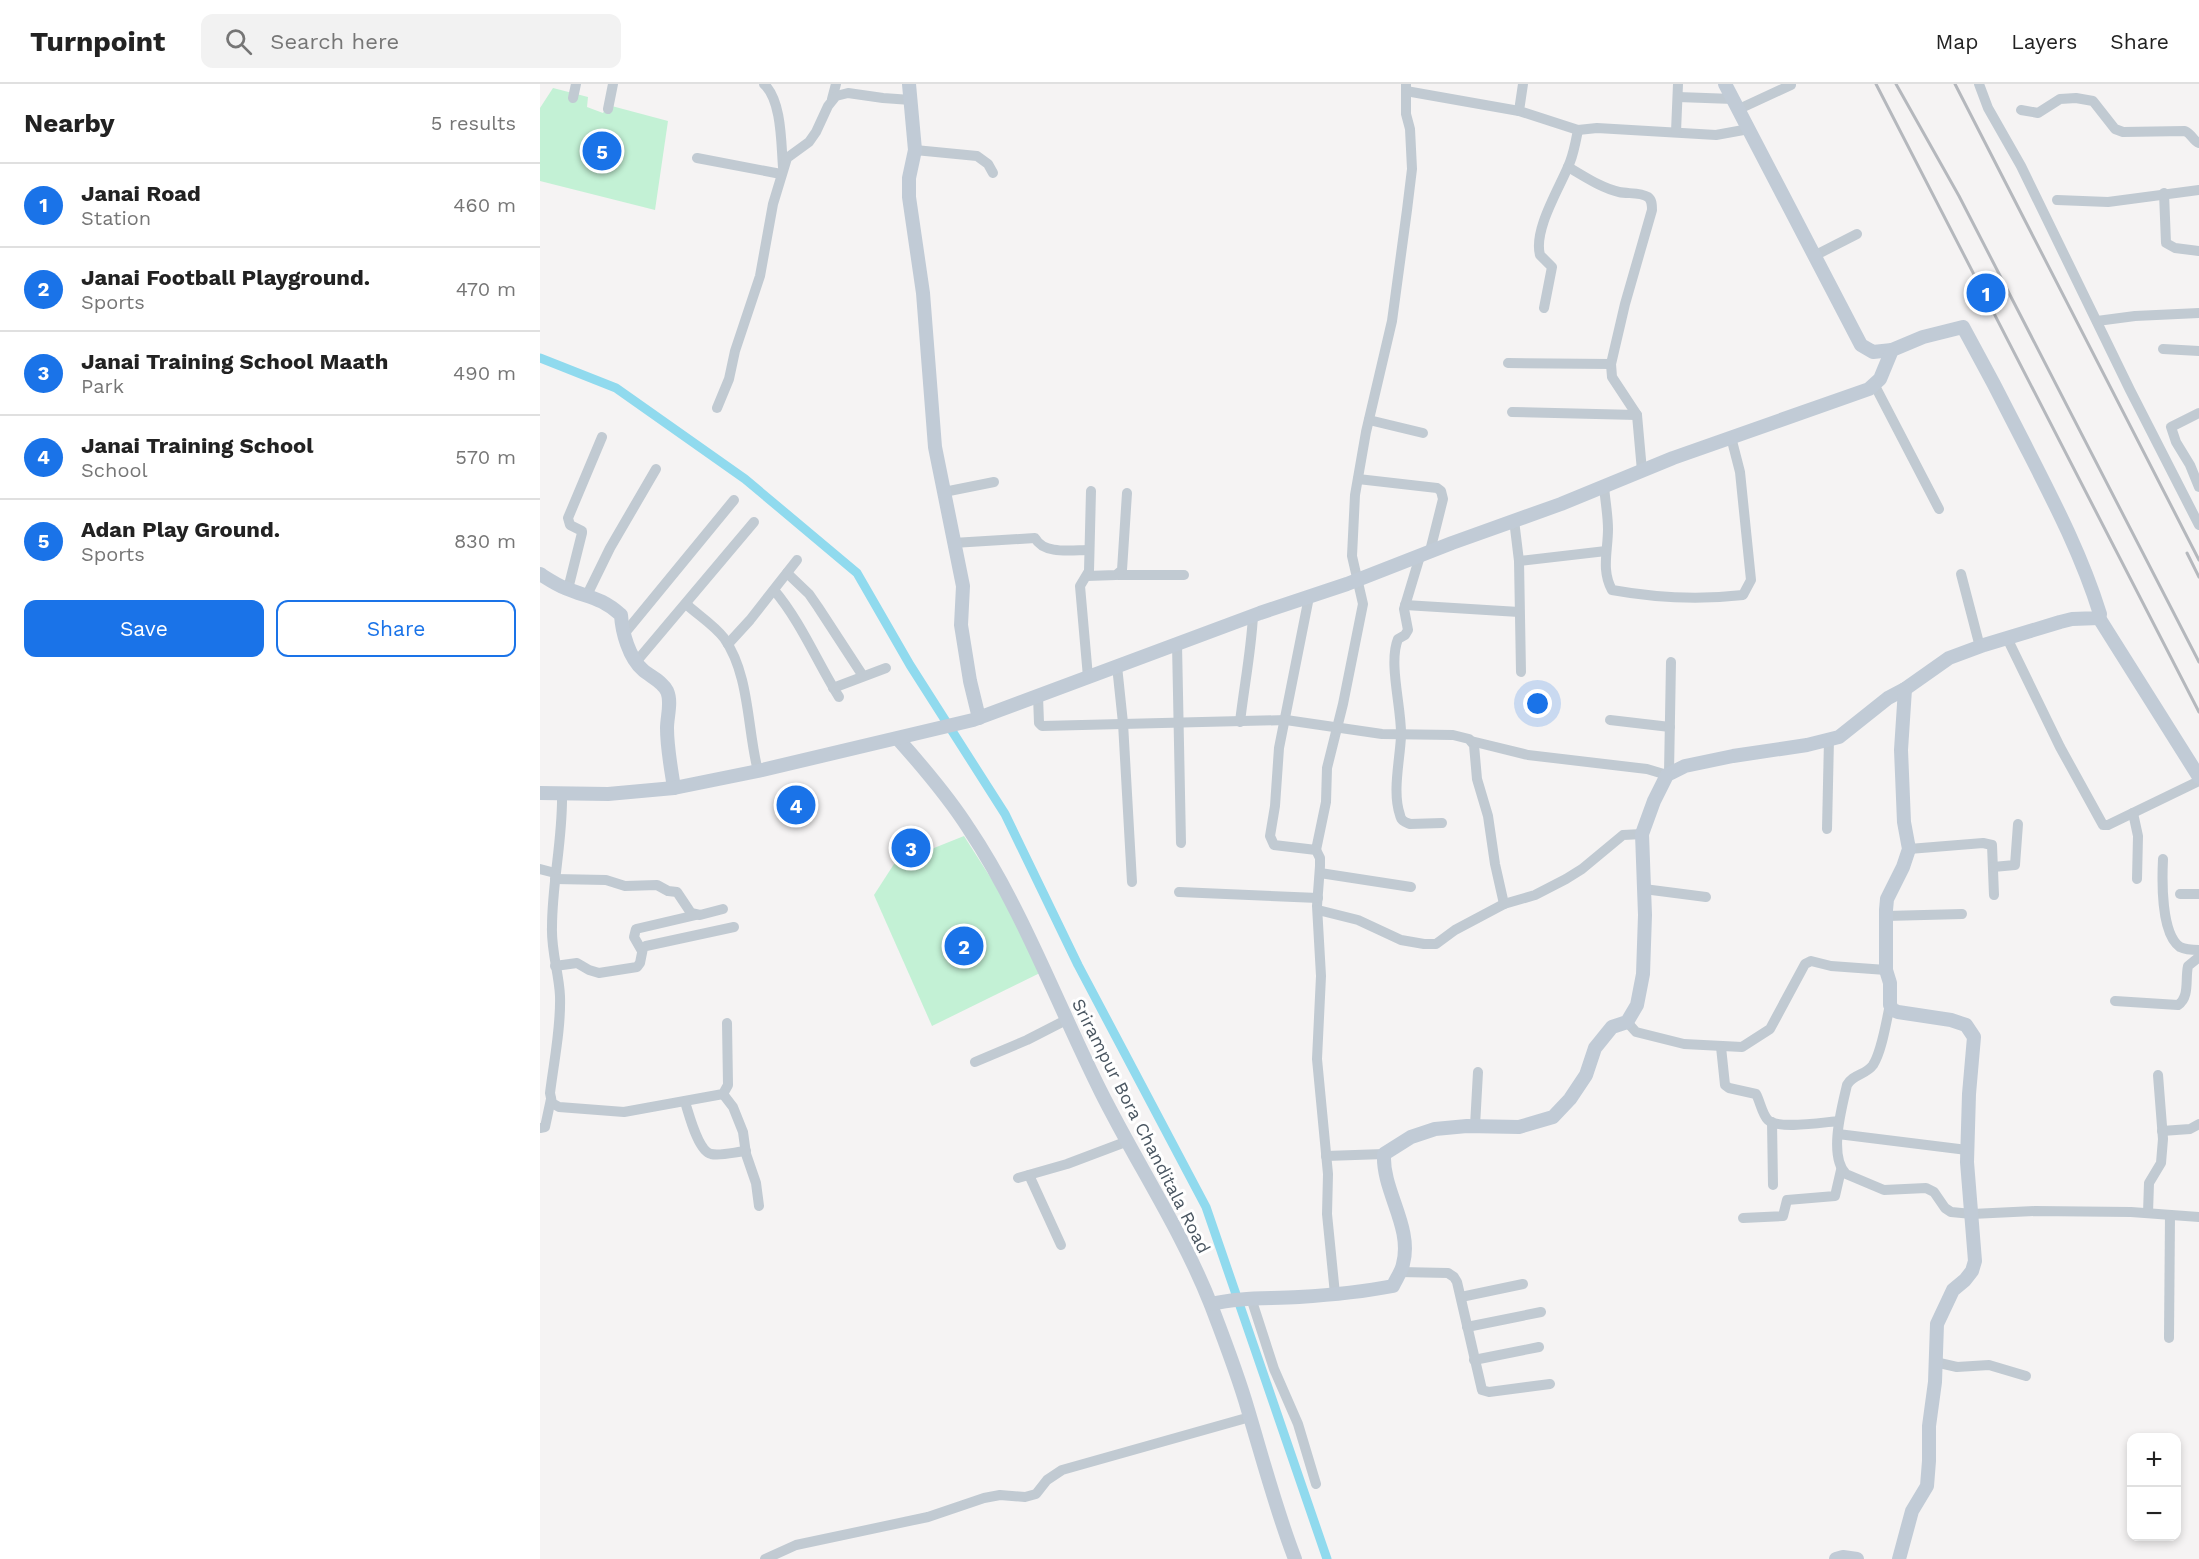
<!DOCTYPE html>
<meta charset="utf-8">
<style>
body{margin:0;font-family:"Work Sans",sans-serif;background:#f2f2f2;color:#222}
.controls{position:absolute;right:18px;bottom:18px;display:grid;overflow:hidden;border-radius:12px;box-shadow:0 3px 9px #0003}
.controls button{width:54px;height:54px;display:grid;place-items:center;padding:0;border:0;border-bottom:2px solid #e0e0e0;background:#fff;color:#222;font:30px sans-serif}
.you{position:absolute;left:998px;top:620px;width:21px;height:21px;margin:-15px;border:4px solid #fff;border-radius:50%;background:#1a73e8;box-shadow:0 0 0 9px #1a73e833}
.badge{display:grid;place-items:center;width:39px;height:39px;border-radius:50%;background:#1a73e8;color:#fff;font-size:20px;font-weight:700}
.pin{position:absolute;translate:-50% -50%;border:3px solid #fff;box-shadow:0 2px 6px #0006}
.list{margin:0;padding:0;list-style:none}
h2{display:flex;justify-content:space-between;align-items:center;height:78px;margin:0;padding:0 24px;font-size:26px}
h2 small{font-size:20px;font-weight:400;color:#767676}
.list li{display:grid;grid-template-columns:39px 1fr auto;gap:18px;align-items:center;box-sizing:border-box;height:84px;padding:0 24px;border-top:2px solid #e0e0e0}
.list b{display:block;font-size:22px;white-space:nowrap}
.list p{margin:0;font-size:20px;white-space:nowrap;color:#767676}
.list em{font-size:20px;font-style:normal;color:#767676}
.actions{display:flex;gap:12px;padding:18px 24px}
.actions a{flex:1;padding:14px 0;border:2px solid #1a73e8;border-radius:12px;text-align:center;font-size:21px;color:#1a73e8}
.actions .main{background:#1a73e8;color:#fff}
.icon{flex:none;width:33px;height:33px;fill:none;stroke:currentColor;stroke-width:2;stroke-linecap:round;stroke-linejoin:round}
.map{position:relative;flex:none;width:1659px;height:1475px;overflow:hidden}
header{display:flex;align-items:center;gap:36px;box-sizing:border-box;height:84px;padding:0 30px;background:#fff;border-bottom:2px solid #e0e0e0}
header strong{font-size:28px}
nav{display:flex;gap:33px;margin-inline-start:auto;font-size:21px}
.search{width:420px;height:54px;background:#f2f2f2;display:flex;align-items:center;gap:15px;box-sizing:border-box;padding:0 21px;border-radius:12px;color:#767676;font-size:22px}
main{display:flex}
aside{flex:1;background:#fff}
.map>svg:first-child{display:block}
.green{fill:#c3f1d5}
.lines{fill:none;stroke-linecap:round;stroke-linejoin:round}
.canal{stroke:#90daee;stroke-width:9}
.street{stroke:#c1cad2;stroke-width:10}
.secondary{stroke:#c1cbd6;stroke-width:14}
.rail{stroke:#b5b8bd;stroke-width:3}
.labels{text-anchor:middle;stroke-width:6;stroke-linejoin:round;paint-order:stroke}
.street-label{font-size:18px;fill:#4a5661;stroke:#fff}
</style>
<header>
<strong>Turnpoint</strong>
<div class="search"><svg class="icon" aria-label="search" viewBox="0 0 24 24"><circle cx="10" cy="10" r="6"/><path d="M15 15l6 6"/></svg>Search here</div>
<nav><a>Map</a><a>Layers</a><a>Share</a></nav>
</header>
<main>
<aside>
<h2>Nearby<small>5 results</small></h2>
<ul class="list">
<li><span class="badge">1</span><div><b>Janai Road</b><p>Station</p></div><em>460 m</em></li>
<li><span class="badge">2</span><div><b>Janai Football Playground.</b><p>Sports</p></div><em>470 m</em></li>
<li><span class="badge">3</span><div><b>Janai Training School Maath</b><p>Park</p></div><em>490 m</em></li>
<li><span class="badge">4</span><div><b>Janai Training School</b><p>School</p></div><em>570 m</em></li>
<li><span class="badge">5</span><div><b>Adan Play Ground.</b><p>Sports</p></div><em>830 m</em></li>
</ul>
<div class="actions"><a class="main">Save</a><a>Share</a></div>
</aside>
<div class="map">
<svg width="1659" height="1475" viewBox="0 0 1659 1475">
<rect width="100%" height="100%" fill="#f5f3f3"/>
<!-- green -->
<g class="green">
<polygon points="13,4 48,13 47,23 63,29 68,21 128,37 115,126 0,97 0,24"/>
<polygon points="424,752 479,838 504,887 392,942 334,811 354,780"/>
</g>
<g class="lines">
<!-- canal -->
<polyline class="canal" points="0,274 76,304 205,395 317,489 370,581 465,730 538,881 666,1123 787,1475"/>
<!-- street -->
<g class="street">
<path d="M224,0c18,17 17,59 19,83"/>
<polyline points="1439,0 1448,24 1481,82 1590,306 1659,441"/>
<polyline points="866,7 979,27 1038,46 1057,44 1176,51 1209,45"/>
<polyline points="1138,13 1193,15"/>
<polyline points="33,14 36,0"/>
<polyline points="292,15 296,0"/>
<polyline points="68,25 73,0"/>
<polyline points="1199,25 1251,1"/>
<path d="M1481,26l17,3 22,-14 16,-1 17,3 22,28 8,3 62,-1c7,3 8,10 14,12"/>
<polyline points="979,27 983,0"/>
<polyline points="1136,48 1138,0"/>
<polyline points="375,66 437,72 448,80 453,89"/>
<polyline points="157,74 241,90"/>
<path d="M1028,83c16,9 33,21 51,25 9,2 21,0 29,5 4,3 4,8 4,13l-27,94 -14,60 1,13 25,38 5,56"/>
<polyline points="1624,109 1626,159 1635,164 1659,167"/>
<polyline points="1517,116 1568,118 1659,106"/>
<polyline points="1274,172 1317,150"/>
<path d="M1004,224l8,-41 -12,-12c-7,-26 21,-69 30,-93 4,-10 6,-22 8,-32"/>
<polyline points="1557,237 1595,232 1659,229"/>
<polyline points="1623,265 1659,267"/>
<polyline points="968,279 1071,280"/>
<polyline points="1334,300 1399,425"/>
<polyline points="177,324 189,295 195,267 220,192 233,120 247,74 269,58 276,48 288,22 296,12 308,9 343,14 371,16"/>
<polyline points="972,328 1097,331"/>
<polyline points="1659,329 1631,343 1636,358 1650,381 1659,403"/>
<polyline points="829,336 883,349"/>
<polyline points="818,395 897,404 901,407 903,415 890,467"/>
<path d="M1064,402c1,14 4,29 4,43 0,22 -7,41 4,61 44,8 87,10 131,5l8,-15 -11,-108 -9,-35"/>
<polyline points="404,408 454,398"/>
<polyline points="974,436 979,477 981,588"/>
<path d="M413,459l82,-5c9,17 37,12 54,12"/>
<path d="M880,472l-16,53 4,21 -3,5 -7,4c-10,24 4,70 3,97 -1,24 -9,56 -1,79 1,6 5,7 10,9l32,-1"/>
<polyline points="979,477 1066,467"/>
<polyline points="247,489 269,510 278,523 323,592"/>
<polyline points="1421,490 1440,563"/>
<polyline points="578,491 644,491"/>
<polyline points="547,492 576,491 582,486 587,409"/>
<polyline points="28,505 42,449 42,447 30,441 28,434 62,353"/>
<path d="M234,506c27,32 43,72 65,107"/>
<polyline points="47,511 70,464 116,385"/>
<polyline points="769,513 739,664 735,722 730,752 734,761 776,766 780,774 780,782 777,822 781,892 777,975 788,1090 787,1130 795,1210"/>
<path d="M146,520c12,11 28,21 38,34 26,37 23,91 34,133"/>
<polyline points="865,521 979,528"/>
<polyline points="84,550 194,416"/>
<polyline points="1467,554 1520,663 1563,741 1568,741 1659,697"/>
<polyline points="188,560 210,536 257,476"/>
<polyline points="637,560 641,759"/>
<polyline points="96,578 214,438"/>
<polyline points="577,582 583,639 592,798"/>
<polyline points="548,593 540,502 549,487 551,407"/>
<polyline points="293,604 346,584"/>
<polyline points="498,612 499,639 502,642 746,636 842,650 913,651 929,655 934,661 937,695 948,732 955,780 964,820"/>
<polyline points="1070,636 1130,643"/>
<path d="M700,638c4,-35 11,-70 13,-106"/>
<polyline points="931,657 988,671 1107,685 1127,691"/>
<polyline points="1129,689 1131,578"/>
<path d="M22,710c1,45 -10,88 -10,133 -1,24 7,46 8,69 1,32 -6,65 -10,97l2,10 7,4 65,5 99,-18 5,-9 -1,-62"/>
<polyline points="1593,729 1598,752 1597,795"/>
<polyline points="1287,745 1289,655"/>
<polyline points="1369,765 1443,759 1452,761 1454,811"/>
<polyline points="776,766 786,718 787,684 803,620 823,520 812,472 815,411 826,348 852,237 867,126 872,85 870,45 866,30 866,0"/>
<path d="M1623,775c-1,21 -2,75 17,88 6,3 13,3 19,3"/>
<polyline points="1453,783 1475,781 1478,740"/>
<polyline points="0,785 15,789"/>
<polyline points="780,789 871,803"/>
<polyline points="15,795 66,796 85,802 117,801 128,807 137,808 151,829 160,831 183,825"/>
<polyline points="1104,805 1166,813"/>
<polyline points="639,808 778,814"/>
<polyline points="1640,810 1659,810"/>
<polyline points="778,826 818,836 861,856 884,860 896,860 915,846 964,820 995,811 1026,795 1042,785 1083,751 1102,750"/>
<polyline points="1346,832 1422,830"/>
<polyline points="102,867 94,853 96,845 156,831"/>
<polyline points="15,882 37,879 49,886 59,889 97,883 100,879 103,864 106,862 194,843"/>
<path d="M1575,917l63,4c12,-8 7,-26 10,-39l11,-9"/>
<path d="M1350,921c-4,17 -8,46 -17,60 -7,10 -20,9 -26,20 -5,22 -19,71 -1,89l38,16 42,-2 8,4 11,16 6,4 21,2 63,-3 96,1 68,5"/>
<polyline points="1087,938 1096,948 1144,960 1202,963 1230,945 1265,880 1271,877 1291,882 1346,886"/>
<path d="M1181,963l4,38 4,3 27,6c4,7 6,20 12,26 10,10 57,2 71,1"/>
<polyline points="435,978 487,956 526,936"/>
<polyline points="183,1010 193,1023 203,1048 206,1070 216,1099 219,1122"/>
<path d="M145,1018c4,12 13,49 26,52 10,2 24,-2 35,-3"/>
<polyline points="1232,1038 1233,1101"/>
<polyline points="935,1042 938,988"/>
<polyline points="0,1044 5,1043 11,1015"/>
<polyline points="1622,1047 1650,1045 1659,1040"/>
<polyline points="1298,1050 1427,1066"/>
<polyline points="786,1072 844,1070"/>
<polyline points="489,1091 521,1161"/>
<polyline points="478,1094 527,1080 588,1057"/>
<polyline points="1608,1129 1609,1099 1621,1079 1623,1055 1618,991"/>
<polyline points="1203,1134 1243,1132 1247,1116 1295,1112 1301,1086"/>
<polyline points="860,1188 908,1189 914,1193 917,1198 942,1306 949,1308 1010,1300"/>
<polyline points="921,1213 983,1200"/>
<polyline points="711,1214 734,1285 758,1340 776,1400"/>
<polyline points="927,1243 1001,1228"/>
<polyline points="1629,1254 1630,1131"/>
<polyline points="934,1276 999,1263"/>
<polyline points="1395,1278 1417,1283 1449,1281 1486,1292"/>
<polyline points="225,1475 256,1461 388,1433 444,1414 460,1411 485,1413 496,1410 507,1396 522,1386 710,1333"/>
</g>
<!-- secondary -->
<g class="secondary">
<polyline points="369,0 375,66 369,94 369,113 383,209 395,363 423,502 421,541 430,597 439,634"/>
<polyline points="1185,0 1321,261 1333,268 1352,266"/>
<path d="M0,490c8,5 17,11 25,14 24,10 36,9 56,27 1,17 8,43 22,55 8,7 19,11 24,21 5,11 0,26 0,37 0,20 4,40 7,60"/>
<polyline points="1559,534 1659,693"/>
<path d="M358,655c25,28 50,57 71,90 53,79 89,177 132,263 36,72 81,139 110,213 13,34 27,70 37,105 15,50 28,100 47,149"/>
<path d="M0,709l68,1 66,-6 84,-17 215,-51 287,-107 87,-29 105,-41 109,-39 112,-46 196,-69 11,-10 12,-29 31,-13 40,-10c21,38 41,76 60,114 29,57 58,112 77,173l-1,4 -27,1 -12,3 -76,23 -35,13 -44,31 -17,9 -49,39 -32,8 -74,11 -48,10 -18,9 -13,26 -12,33 3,81 -2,59 -6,31 -10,17 -15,5 -17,21 -9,27 -16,24 -17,18 -34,10 -52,-1 -32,3 -24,8 -27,17c-2,37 29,73 19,110 -1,7 -7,15 -10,22 -31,6 -62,9 -94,11 -30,2 -59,0 -88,7"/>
<polyline points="1296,1475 1303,1473 1317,1475"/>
<polyline points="1359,1475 1372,1427 1387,1402 1389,1377 1389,1342 1395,1298 1397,1240 1413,1206 1425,1196 1432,1187 1435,1177 1427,1078 1429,1010 1434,953 1426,941 1411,936 1358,928 1353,926 1350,921 1350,899 1346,886 1346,826 1347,815 1363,783 1369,765 1364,738 1361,666 1365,605"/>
</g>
<!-- rail -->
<g class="rail">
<polyline points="1336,0 1659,628"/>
<polyline points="1356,0 1419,112 1659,578"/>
<polyline points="1415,0 1659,476"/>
<polyline points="1647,469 1659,493"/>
</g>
</g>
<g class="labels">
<!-- street labels -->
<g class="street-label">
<text transform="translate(601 1042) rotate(63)" y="6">Srirampur Bora Chanditala Road</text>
</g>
</g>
</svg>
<div class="controls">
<button>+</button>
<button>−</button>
</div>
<div class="you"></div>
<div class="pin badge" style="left:1446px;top:209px">1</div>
<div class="pin badge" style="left:424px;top:862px">2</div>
<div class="pin badge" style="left:371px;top:764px">3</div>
<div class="pin badge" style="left:256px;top:721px">4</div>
<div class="pin badge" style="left:62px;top:67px">5</div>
</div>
</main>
